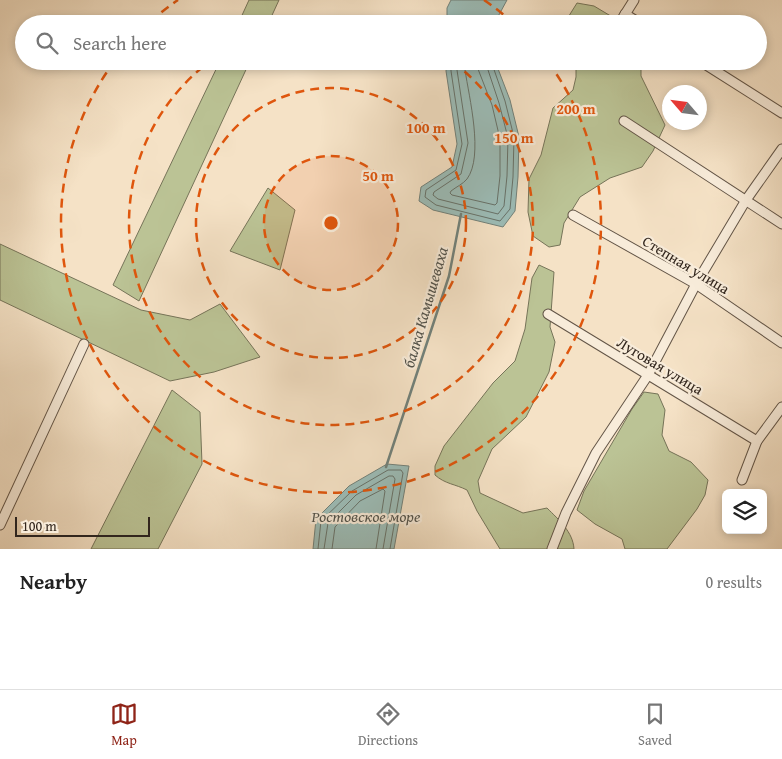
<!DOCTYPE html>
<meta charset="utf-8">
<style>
body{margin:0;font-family:"Gentium Book Plus",serif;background:#f6f6f6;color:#222}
.controls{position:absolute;right:15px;bottom:15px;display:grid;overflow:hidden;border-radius:8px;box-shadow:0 2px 8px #0003}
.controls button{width:45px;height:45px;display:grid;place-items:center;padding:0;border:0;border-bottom:1px solid #e0e0e0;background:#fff;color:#222;font:25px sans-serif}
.compass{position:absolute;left:662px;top:85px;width:45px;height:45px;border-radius:50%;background:#fff;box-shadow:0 2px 8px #0003;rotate:298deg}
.scale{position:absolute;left:15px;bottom:12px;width:135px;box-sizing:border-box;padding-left:5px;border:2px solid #32261d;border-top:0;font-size:14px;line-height:18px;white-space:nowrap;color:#32261d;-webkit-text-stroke:4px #f8ecda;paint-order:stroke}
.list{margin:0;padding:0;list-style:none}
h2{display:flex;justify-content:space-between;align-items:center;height:65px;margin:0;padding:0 20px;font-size:21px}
h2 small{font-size:16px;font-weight:400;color:#767676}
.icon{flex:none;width:28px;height:28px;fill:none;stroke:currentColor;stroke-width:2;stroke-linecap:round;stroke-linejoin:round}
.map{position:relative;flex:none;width:782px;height:549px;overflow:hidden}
.search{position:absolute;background:#fff;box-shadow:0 2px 8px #0003;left:15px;right:15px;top:15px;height:55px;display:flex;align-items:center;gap:12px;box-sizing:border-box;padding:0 18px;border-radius:28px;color:#767676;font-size:19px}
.sheet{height:140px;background:#fff}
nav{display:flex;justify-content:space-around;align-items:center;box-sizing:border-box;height:70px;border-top:1px solid #e0e0e0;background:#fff;font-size:14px;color:#767676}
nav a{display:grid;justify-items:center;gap:2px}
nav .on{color:#8f2418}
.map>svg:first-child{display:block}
.green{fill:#bbc395;stroke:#767459}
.water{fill:#9cbdb8;stroke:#72817a}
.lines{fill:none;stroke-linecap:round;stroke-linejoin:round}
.shore{stroke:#67726a;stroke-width:1}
.stream{stroke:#72817a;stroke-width:2.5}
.minor-casing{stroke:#635547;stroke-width:11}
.minor{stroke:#f8ecda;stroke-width:9}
.ring{fill:none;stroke:#df560d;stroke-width:2.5;stroke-dasharray:9 6}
.labels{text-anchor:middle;stroke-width:4.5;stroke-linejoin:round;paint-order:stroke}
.street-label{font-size:15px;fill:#32261d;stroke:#f8ecda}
.water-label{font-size:16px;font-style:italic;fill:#52534c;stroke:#f8ecda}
.centre{fill:#df560d;stroke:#f8ecda;stroke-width:2.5}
.ring-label{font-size:15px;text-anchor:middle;font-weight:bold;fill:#df560d;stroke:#f8ecda;stroke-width:4.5;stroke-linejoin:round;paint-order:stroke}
</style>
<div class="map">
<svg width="782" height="549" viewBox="0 0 782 549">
<rect width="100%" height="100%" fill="#f5e2c6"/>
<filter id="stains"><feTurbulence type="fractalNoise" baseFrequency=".004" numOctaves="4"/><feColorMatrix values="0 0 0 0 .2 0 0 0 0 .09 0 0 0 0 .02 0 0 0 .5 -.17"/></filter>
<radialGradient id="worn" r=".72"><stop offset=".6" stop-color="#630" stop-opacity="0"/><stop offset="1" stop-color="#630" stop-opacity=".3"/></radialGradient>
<!-- green -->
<g class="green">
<polygon points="249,0 279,0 268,24 238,24"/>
<polygon points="577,3 594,6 624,24 567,24 567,19"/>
<polygon points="220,61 250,61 139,301 113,285"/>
<polygon points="571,61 641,61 641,76 665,125 653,151 642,167 610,178 580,197 564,223 560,245 549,247 533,236 528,212 529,179 541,155 553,108 573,90 576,77 576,69"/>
<polygon points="268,188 295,210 280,270 230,251"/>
<polygon points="0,244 141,310 190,320 220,304 260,357 214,372 170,381 0,300"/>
<path d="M539,265l15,7 -4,55 5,15 -6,30 -23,45 -34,32 -14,32 2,12 43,20 24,-5c12,12 26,24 27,41h-74l-23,-38 -10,-21c-12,-6 -22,-6 -32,-15v-9l9,-20 49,-63 22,-22 10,-32 7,-51z"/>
<polygon points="172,390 200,412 202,464 158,549 91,549"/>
<polygon points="644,392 658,394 665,410 662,435 669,451 691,462 708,480 705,495 697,509 667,549 625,549 622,539 595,524 577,510 584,491 632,409"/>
</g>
<!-- water -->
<g class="water">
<polygon points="451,0 507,0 494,24 447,24 447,8"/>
<polygon points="447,61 495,61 510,100 519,137 518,177 515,211 503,227 433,210 419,201 421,187 452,167 457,144 446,71"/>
<polygon points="387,464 409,466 394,549 313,549 316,519 349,486"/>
</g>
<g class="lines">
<!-- shore -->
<g class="shore">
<polyline points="451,61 451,71 462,144 456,170 426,190 425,197 436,205 500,221 510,209 513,177 514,137 505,101 491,61"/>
<polyline points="458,61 457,70 468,143 461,174 434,192 433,195 438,199 498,214 504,206 507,176 508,138 499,103 485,61"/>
<path d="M465,61v9c4,27 19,86 2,109 -4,5 -11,8 -16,12l-1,2 2,2 43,10 2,-2 3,-27v-37l-8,-34 -14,-36 -1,-8"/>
<polyline points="318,549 321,521 352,491 388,470 401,470 403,473 390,549"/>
<polyline points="324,549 328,523 356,495 389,476 393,476 395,479 383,549"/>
<polyline points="332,549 335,527 360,501 383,489 385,491 376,549"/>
</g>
<!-- stream -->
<polyline class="stream" points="386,467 449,276 461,214"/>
<!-- minor casing -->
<g class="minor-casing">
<g id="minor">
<polyline points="625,14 641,24"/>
<polyline points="619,24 634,0"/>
<polyline points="700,61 782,113"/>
<polyline points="624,121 782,224"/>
<polyline points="573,215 696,284 782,343"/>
<polyline points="548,314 757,441"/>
<polyline points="742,480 757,441 782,407"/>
<polyline points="0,525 84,344"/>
<polyline points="552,549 566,513 596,453 648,375 696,284 746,200 782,149"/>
</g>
</g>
<!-- minor -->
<use href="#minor" class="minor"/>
</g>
<!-- distance rings -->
<circle cx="331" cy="223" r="67" fill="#df560d" fill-opacity=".12"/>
<g class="ring">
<circle cx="331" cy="223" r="67"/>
<circle cx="331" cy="223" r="135"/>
<path d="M299 23A202 202 0 0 1 363 23M453 62A202 202 0 1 1 209 62"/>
<path d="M150 22A270 270 0 0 1 178 0M484 0A270 270 0 0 1 512 22M548 62A270 270 0 1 1 114 62"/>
</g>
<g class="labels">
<!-- street labels -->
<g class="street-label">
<text transform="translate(686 265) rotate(31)" y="5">Степная улица</text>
<text transform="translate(660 366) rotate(31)" y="5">Луговая улица</text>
</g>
<!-- water labels -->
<g class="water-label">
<text transform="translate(425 307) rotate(-74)" y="6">балка Камышеваха</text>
<text x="366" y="522">Ростовское море</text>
</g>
</g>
<circle cx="331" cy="223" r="8" class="centre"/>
<g class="ring-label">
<text x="576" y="114">200 m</text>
<text x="426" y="133">100 m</text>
<text x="514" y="143">150 m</text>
<text x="378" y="181">50 m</text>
</g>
<rect width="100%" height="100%" filter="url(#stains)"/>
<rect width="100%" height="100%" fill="url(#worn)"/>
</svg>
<div class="controls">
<button><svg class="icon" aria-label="layers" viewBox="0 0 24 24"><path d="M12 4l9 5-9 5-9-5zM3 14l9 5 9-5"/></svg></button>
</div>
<svg class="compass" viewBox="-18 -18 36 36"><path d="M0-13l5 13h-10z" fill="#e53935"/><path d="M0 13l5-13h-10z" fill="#767676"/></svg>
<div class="scale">100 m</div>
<div class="search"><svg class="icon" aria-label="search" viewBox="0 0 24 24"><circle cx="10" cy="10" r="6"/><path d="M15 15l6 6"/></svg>Search here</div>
</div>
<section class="sheet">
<h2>Nearby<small>0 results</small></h2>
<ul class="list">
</ul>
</section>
<nav>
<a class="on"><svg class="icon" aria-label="map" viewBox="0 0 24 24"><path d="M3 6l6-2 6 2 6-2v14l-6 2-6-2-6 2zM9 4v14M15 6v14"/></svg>Map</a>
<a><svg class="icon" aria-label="directions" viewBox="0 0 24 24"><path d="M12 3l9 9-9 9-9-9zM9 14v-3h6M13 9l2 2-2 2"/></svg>Directions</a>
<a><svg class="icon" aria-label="saved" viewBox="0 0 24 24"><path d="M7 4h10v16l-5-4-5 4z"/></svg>Saved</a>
</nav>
